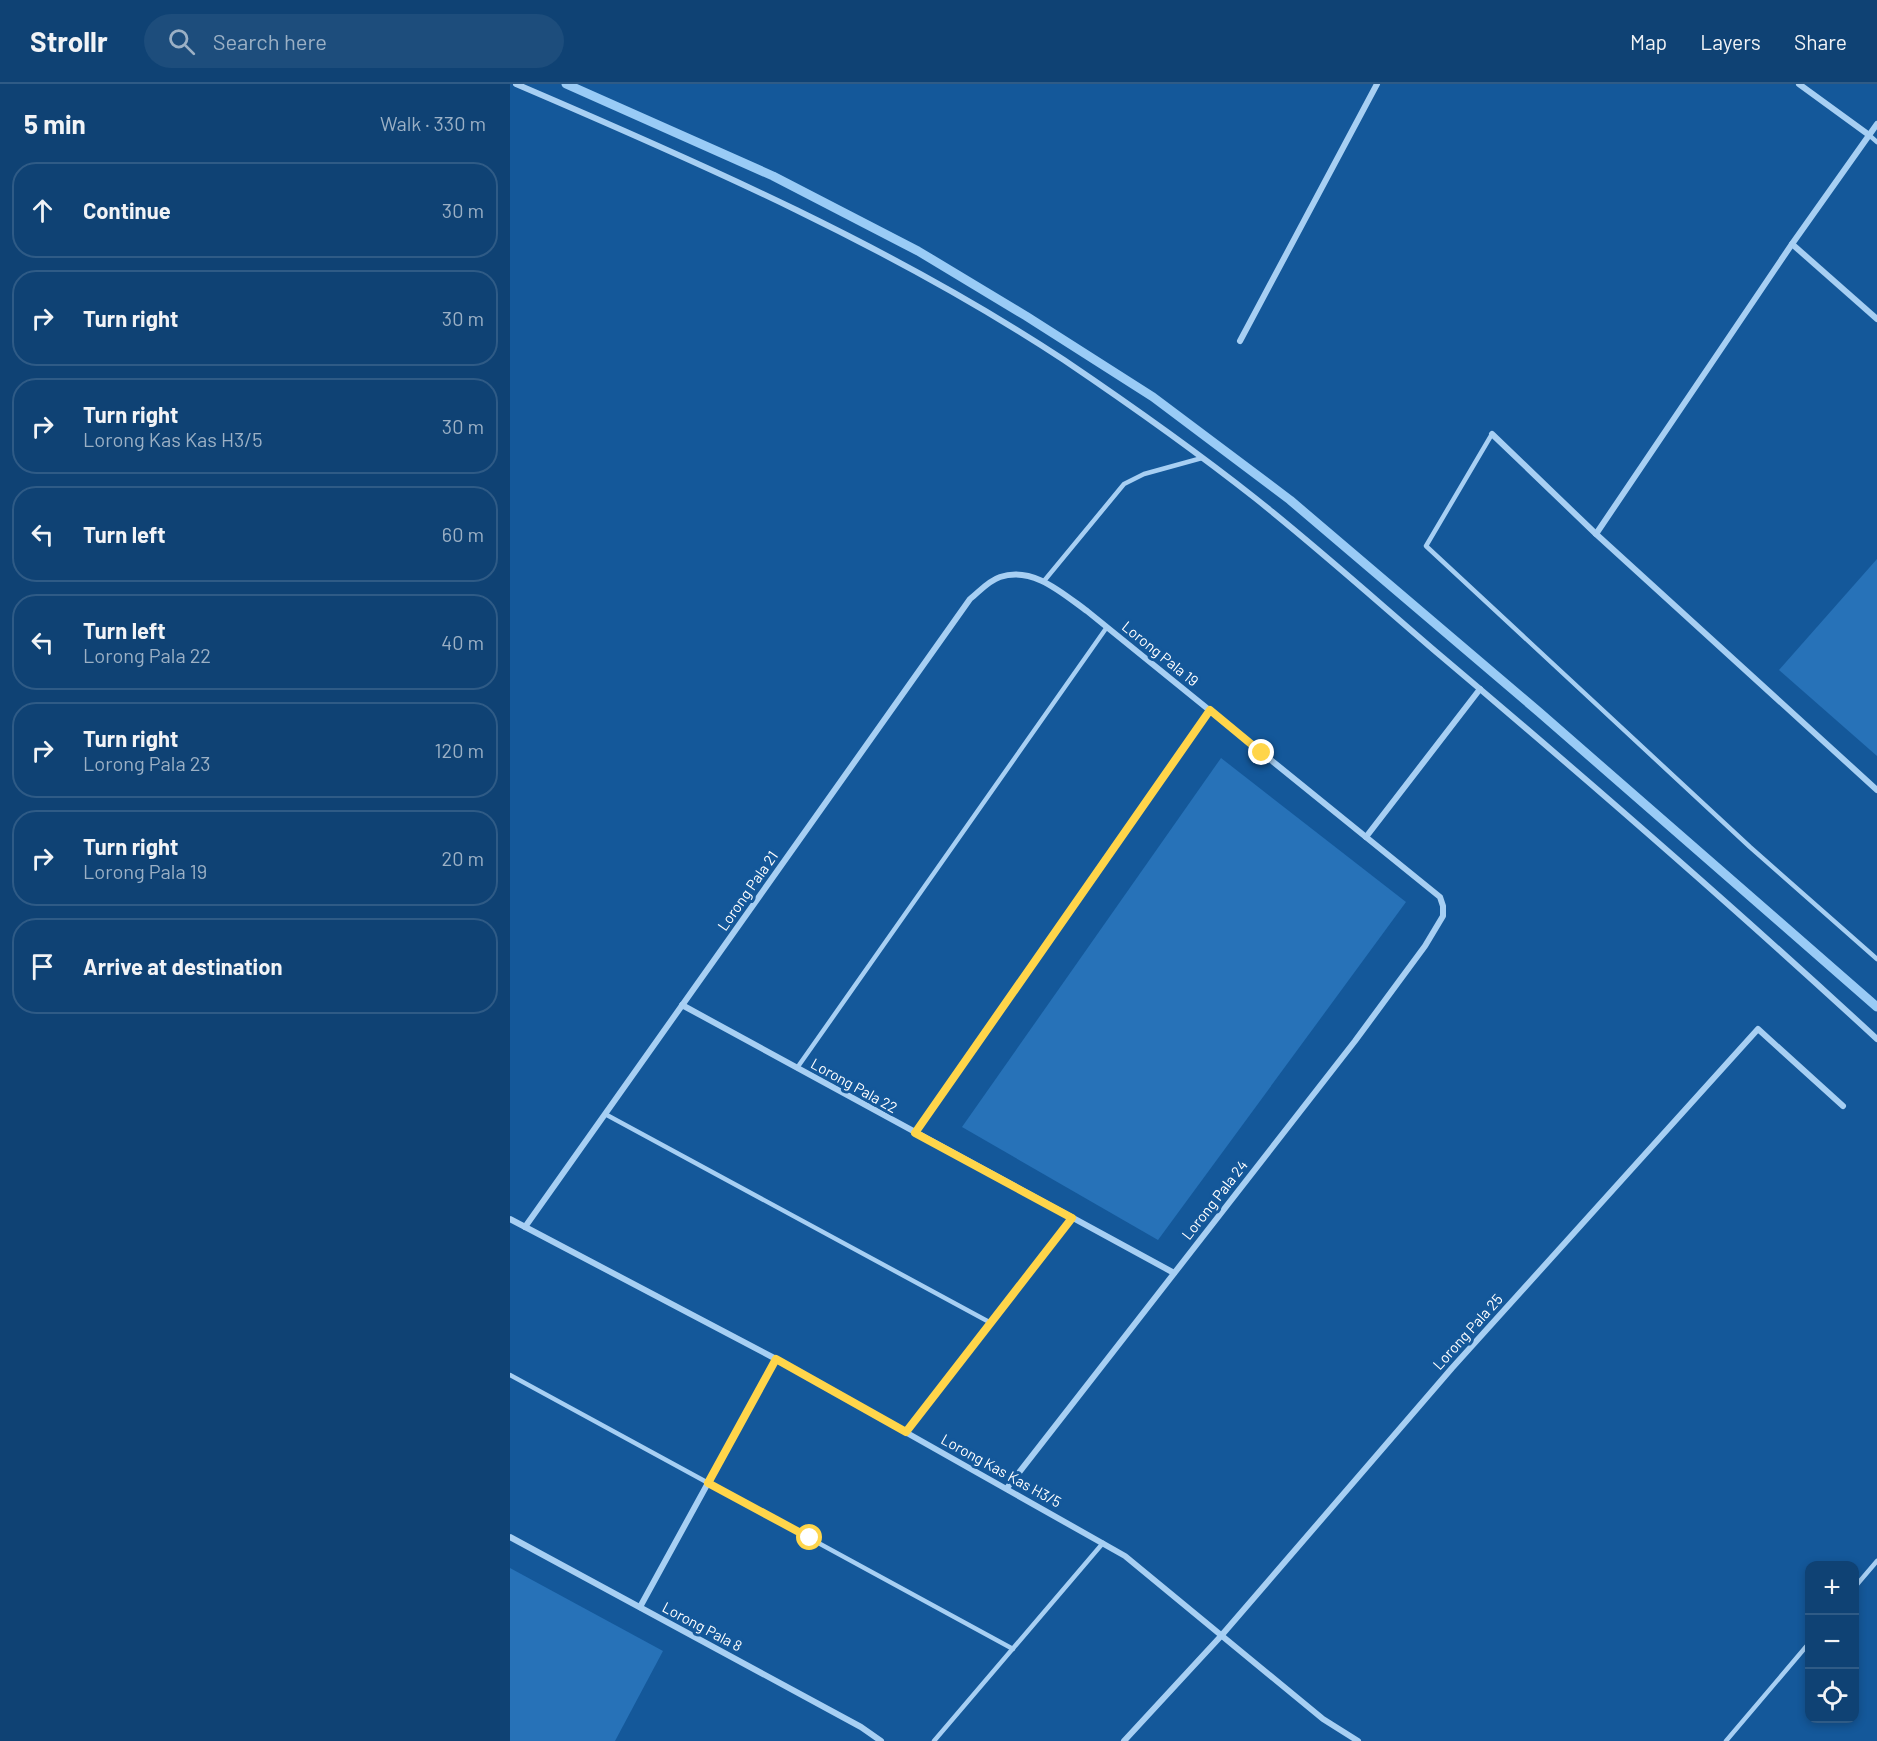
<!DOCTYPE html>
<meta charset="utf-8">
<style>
body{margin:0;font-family:Barlow,sans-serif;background:#1d4d7c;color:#f1f3f6}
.controls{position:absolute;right:18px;bottom:18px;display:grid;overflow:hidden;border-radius:12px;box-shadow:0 3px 9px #0003}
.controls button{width:54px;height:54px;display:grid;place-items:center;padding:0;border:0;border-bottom:2px solid #2f5b86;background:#0f4274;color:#f1f3f6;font:30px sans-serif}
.stop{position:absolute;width:18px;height:18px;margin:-14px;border:4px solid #ffd54a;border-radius:50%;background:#fff}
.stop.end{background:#ffd54a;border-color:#fff;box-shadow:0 2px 6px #0008}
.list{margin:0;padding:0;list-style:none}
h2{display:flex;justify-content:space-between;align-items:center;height:78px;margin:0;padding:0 24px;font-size:26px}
h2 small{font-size:20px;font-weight:400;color:#9bb0c5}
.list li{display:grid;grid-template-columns:39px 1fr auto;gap:18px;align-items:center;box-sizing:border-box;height:96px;margin:0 12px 12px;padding:0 12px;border:2px solid #2f5b86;border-radius:24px}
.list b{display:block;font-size:22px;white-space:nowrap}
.list p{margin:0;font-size:20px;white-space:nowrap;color:#9bb0c5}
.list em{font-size:20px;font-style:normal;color:#9bb0c5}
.icon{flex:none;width:33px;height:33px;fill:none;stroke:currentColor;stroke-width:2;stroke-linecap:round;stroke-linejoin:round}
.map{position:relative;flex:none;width:1367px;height:1657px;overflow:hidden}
header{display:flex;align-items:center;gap:36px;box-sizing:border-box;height:84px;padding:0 30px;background:#0f4274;border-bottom:2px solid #2f5b86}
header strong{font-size:28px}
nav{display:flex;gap:33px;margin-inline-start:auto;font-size:21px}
.search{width:420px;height:54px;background:#1d4d7c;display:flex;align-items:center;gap:15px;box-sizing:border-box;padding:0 21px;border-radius:33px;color:#9bb0c5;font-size:22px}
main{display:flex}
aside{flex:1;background:#0f4274}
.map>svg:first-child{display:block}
.green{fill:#2772b8}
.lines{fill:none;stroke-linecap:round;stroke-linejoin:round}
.stream{stroke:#99cbf6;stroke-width:9}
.service{stroke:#a7cff3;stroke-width:4.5}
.minor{stroke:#a7cff3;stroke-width:6}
.route{stroke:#ffd54a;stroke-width:8}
.labels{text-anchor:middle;stroke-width:6;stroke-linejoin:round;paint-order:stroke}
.street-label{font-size:15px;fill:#fff;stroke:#14589a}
</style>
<header>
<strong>Strollr</strong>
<div class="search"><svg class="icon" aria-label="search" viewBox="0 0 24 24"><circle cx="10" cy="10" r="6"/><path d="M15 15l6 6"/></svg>Search here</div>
<nav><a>Map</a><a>Layers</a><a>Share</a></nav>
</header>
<main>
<aside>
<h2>5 min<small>Walk · 330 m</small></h2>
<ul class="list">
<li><svg class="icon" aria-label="ahead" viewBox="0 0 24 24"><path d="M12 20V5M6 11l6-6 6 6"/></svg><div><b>Continue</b></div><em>30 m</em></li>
<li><svg class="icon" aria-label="right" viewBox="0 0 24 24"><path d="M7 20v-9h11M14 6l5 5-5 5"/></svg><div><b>Turn right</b></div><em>30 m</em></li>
<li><svg class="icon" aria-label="right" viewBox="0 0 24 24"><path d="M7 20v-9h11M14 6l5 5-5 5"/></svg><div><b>Turn right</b><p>Lorong Kas Kas H3/5</p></div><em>30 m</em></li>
<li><svg class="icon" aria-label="left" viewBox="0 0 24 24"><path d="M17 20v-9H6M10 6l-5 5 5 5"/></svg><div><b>Turn left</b></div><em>60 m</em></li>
<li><svg class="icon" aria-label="left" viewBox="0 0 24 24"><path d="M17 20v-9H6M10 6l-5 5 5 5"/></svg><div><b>Turn left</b><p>Lorong Pala 22</p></div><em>40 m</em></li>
<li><svg class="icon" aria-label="right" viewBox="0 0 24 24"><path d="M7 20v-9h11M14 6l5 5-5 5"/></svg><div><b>Turn right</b><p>Lorong Pala 23</p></div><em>120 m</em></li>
<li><svg class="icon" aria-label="right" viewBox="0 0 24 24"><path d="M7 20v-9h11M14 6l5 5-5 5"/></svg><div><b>Turn right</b><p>Lorong Pala 19</p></div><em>20 m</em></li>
<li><svg class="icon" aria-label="arrive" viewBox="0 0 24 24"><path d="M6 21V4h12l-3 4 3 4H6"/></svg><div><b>Arrive at destination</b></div></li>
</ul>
</aside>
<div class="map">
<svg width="1367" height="1657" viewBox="0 0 1367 1657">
<rect width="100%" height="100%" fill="#14589a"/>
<!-- green -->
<g class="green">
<polygon points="1367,475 1367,672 1269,586"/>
<polygon points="711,674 896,818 648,1156 452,1043"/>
<polygon points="0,1484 153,1567 105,1657 0,1657"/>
</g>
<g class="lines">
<!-- stream -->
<polyline class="stream" points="56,0 263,92 408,167 516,232 643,313 780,416 1029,628 1367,923"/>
<!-- service -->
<g class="service">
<polyline points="1359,51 1367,58"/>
<polyline points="982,350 916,462 1240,763 1367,875"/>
<polyline points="534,497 614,400 634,390 692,374"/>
<polyline points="287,984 597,543"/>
<polyline points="95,1030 481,1239"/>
<polyline points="0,1291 503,1565"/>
<polyline points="396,1348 562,1134"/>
<polyline points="1344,1504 1367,1477"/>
<polyline points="424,1657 593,1459"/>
<polyline points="1216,1657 1300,1558"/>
</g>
<!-- minor -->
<g class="minor">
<path d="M6,0c187,80 378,164 548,276 65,44 129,89 191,138 63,50 124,105 186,158 148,125 294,252 436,383"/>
<polyline points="1289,0 1359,51"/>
<polyline points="1282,160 1367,235"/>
<polyline points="730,257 867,0"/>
<polyline points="982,350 1086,450 1367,706"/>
<polyline points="1086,450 1282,160 1367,40"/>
<polyline points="856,753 970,605"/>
<polyline points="172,921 664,1189"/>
<polyline points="405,1049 700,626"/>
<polyline points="0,1135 266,1275 615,1472 813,1635 848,1657"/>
<path d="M15,1143l445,-628c9,-7 18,-18 30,-22 33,-11 62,16 87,34l353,286 3,9v10l-18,30 -70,95 -348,447"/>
<polyline points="0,1453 351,1643 371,1657"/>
<polyline points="130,1523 266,1275"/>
<polyline points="614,1657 711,1552 942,1284 1248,945 1333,1022"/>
</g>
</g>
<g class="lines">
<!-- route -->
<polyline class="route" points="300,1454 198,1399 266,1275 396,1348 562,1134 405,1049 700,626 752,669"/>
</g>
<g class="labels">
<!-- street labels -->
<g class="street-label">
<text transform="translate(650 570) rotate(39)" y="5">Lorong Pala 19</text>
<text transform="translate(238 807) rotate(-55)" y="5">Lorong Pala 21</text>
<text transform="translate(344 1002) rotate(29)" y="5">Lorong Pala 22</text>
<text transform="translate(705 1116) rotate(-52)" y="5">Lorong Pala 24</text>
<text transform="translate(958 1248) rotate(-48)" y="5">Lorong Pala 25</text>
<text transform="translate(491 1387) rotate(29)" y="5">Lorong Kas Kas H3/5</text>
<text transform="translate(192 1543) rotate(28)" y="5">Lorong Pala 8</text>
</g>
</g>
</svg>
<div class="controls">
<button>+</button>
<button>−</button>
<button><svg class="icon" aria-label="locate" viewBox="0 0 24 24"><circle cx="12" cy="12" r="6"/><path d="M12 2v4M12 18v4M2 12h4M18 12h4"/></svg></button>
</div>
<div class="stop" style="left:300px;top:1454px"></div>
<div class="stop end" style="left:752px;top:669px"></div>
</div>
</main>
